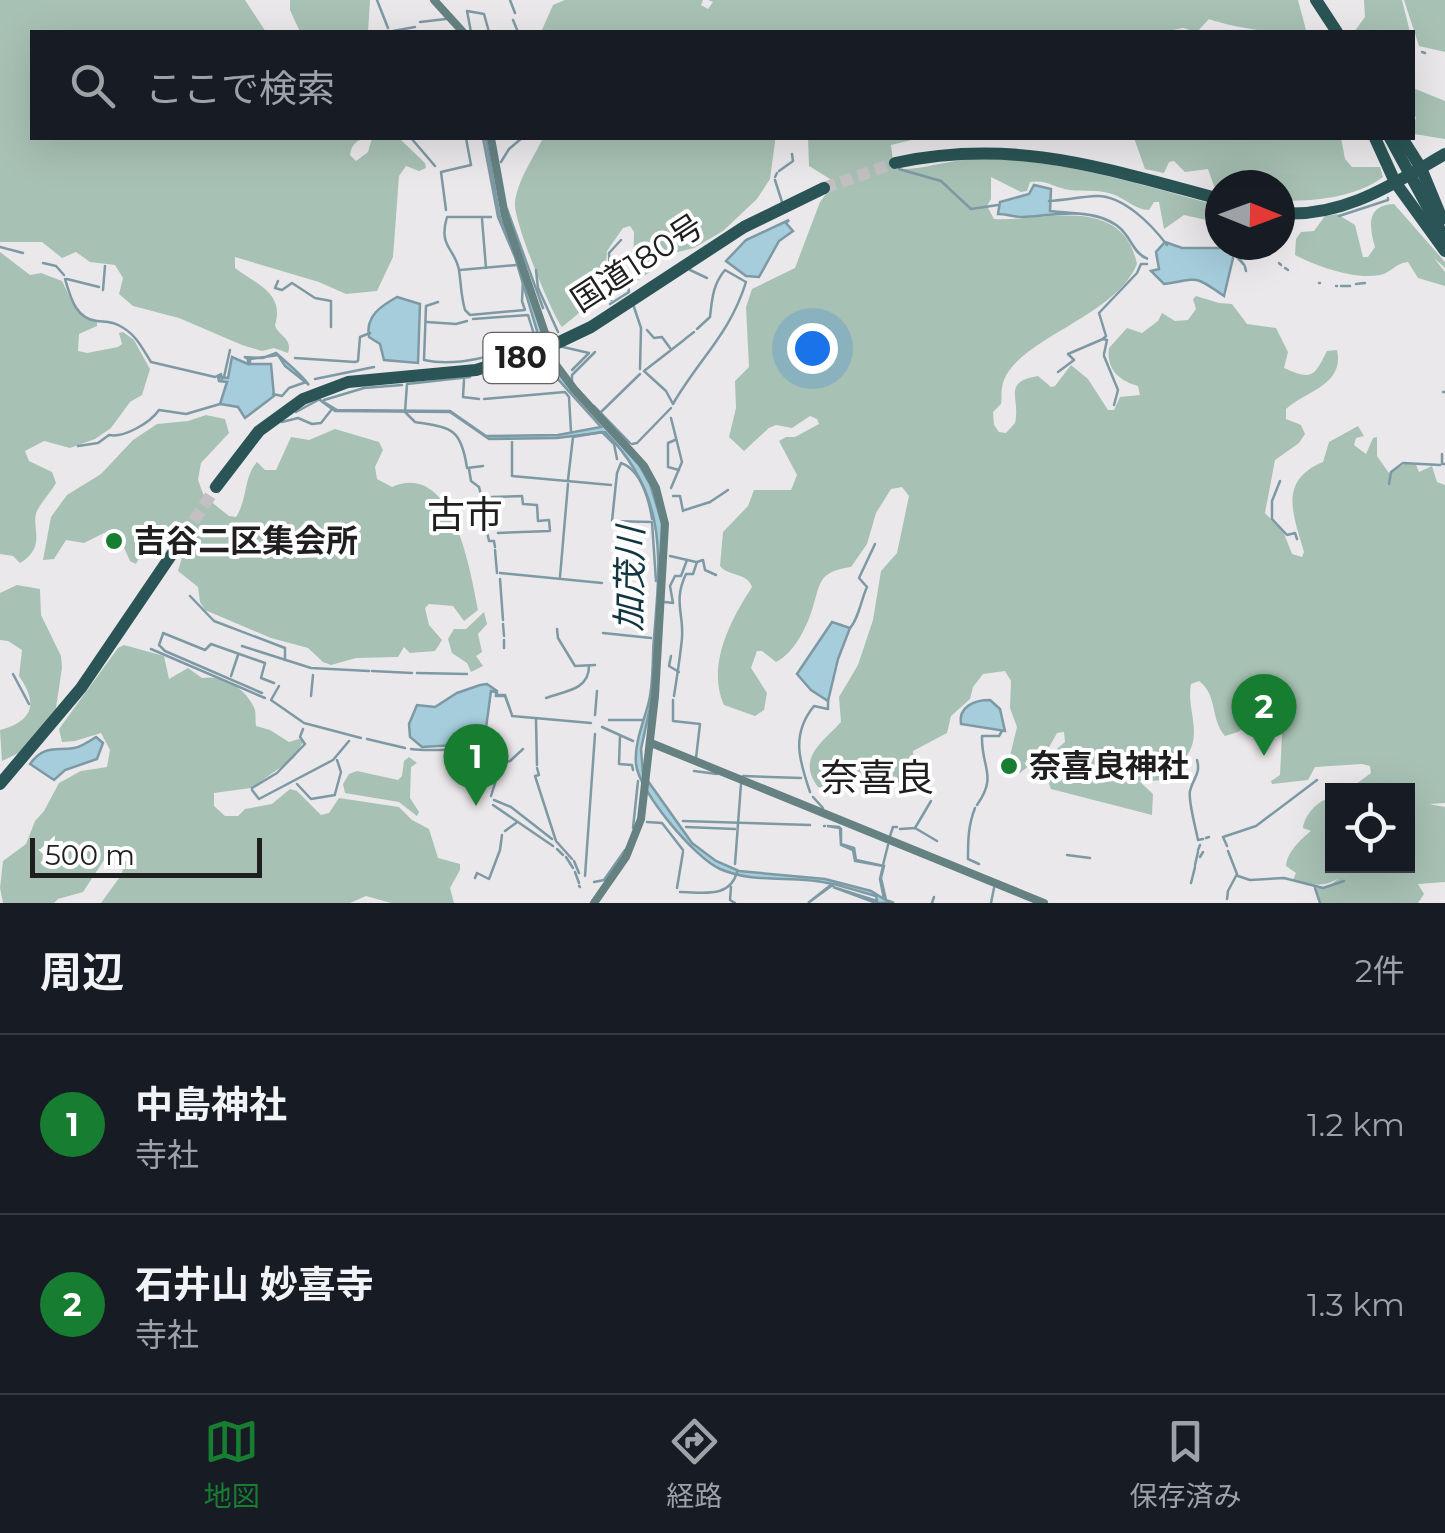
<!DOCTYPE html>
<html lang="ja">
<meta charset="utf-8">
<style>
body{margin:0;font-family:Montserrat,"Noto Sans JP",sans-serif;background:#242831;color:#f1f3f6}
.controls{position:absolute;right:30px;bottom:30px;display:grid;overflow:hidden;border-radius:0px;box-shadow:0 10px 40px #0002}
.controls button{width:90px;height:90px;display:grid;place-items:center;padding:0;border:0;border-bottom:2px solid #363941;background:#171b24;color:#f1f3f6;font:50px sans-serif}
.compass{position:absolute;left:1205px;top:170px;width:90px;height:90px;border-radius:50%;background:#171b24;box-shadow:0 10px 40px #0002;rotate:91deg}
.scale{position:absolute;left:30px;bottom:25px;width:232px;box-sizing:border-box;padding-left:10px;border:5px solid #201f20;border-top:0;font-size:28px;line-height:35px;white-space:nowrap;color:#201f20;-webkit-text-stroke:8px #fff;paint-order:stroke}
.you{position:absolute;left:812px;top:348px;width:35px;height:35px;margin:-25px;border:8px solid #fff;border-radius:50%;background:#1a73e8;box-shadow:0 0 0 15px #1a73e833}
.badge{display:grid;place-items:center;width:65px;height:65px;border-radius:50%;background:#177e31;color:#fff;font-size:32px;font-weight:700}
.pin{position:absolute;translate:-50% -82px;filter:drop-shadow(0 2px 5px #0008)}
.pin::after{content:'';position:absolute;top:52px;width:35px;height:30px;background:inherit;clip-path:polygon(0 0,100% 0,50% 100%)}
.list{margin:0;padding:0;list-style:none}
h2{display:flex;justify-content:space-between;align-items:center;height:130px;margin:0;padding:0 40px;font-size:42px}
h2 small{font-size:32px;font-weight:400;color:#9ea1a6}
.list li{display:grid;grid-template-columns:65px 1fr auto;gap:30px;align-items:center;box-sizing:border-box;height:180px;padding:0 40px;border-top:2px solid #363941}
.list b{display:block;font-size:38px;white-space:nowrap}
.list p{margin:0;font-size:32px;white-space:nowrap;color:#9ea1a6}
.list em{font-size:32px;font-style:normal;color:#9ea1a6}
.icon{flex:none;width:55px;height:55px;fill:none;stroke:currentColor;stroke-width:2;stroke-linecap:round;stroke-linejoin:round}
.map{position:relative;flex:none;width:1445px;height:903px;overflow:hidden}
.search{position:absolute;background:#171b24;box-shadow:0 10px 40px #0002;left:30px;right:30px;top:30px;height:110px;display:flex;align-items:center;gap:25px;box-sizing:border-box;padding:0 35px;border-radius:0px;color:#9ea1a6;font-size:38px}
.sheet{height:490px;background:#171b24}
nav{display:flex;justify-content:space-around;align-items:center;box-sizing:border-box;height:140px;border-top:2px solid #363941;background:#171b24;font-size:28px;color:#9ea1a6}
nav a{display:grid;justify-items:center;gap:5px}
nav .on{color:#177e31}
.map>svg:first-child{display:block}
.green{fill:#a7c1b4}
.water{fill:#a5cddc;stroke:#7d99a4;stroke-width:2.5}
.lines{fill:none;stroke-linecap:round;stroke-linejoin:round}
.stream{stroke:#7d99a4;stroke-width:2.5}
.highway-tunnel{stroke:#c2c0c2;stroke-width:12;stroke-dasharray:12 6;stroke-linecap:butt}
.secondary{stroke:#658182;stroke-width:8}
.highway{stroke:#2a5455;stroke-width:12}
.poi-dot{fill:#177e31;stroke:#fff;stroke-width:4}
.labels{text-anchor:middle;stroke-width:8;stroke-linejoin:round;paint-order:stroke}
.shield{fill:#fff;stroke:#636263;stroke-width:2.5}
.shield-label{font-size:30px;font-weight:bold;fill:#201f20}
.street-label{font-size:32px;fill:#201f20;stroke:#fff}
.poi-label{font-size:32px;font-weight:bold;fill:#201f20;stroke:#fff;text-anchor:start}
.water-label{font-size:35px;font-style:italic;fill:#113642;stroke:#fff}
.quarter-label{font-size:38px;fill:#201f20;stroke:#fff}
</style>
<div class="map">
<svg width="1445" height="903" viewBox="0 0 1445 903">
<rect width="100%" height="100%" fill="#ebe8eb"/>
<!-- green -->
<g class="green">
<path d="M0,0h245l21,32h-234v106h334c-9,2 -15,7 -16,17l6,6 12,-9 4,-14h27l26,25 1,5 -7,3 -13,-5 -7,10 -6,81 -16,34 -31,3 -27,-12 -84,-25v11c21,16 50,25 40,57 3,11 18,13 13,28l-14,-5 -12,3 -20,-6 -63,-27 -46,-12 -14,-12 4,-16 -8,-13 -25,-3 -14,-10 -14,6 -20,-16h-42z"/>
<polygon points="290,0 370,0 368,32 300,32 290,10"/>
<path d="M565,0h138l-2,5 7,4 5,-7 -5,-2h590l8,30c-20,7 -75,-3 -97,-11l-12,13 -14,-4 -20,4h-622l12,-27z"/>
<polygon points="1364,0 1402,0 1410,32 1354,32 1365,17"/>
<polygon points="1404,0 1445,0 1445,52 1419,46"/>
<polygon points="1413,88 1445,101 1445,139 1414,134 1413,124 1416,118 1413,111"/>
<path d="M543,138h232v4l-5,37 -13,20 -34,32 -29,17 -32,8 -5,11 -20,14 -4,-5 1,-44 -4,-6 -7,2 -16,23 -4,53 -19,5 -22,18c-11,-14 -49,-108 -47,-124 2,-22 19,-46 28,-65z"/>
<path d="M808,138h112l-29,7 3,24c27,2 56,-10 84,-10 82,-1 163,26 242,47v17l-36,-8 -20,14 -5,-27h-5l-5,8c-14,0 -24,-12 -37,-16 -15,-5 -27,-2 -42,-4 -15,-2 -24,-11 -40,-8l-3,9 -6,1 -30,-15v22l-4,7 7,13c49,3 128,-26 143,45 -22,55 -129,77 -135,124 -1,5 0,10 -1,16l-8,8 1,13 5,7 7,1 9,-10c6,-25 -14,-41 23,-47l13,11 4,-1 16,-21 17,14 20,31h6l6,-13 20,-2 -2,-9c-18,-5 -32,-16 -29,-38l18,-20 15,5 16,-12 4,-8 13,8 13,-1 8,-11 -3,-10 3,-3 23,7 13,1 15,20 29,4 12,24 -4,16c29,13 30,8 43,-17l10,-1c8,35 -31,41 -51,59v10l15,6 4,9 -6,9 -24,17 -10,53 18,18 9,23 10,3 2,-5c-10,-36 -27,-71 19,-90l6,-20 29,-16 6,10 -8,2 -2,7 12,9 7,-16 4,-1v19l12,17 18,-10 9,2 3,7 13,-6 5,16 8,3v318l-16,1 16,3v75l-27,2 6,10 -6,9h-97l-5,-15h11l12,-10c-16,10 -27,7 -46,2l3,-7 -10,-7c1,-14 15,-27 25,-35l-8,-3c1,-11 14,-29 29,-30l2,68h74v-75l-60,-1 23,-17 -1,-7 -8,-2 -47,3 -7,13 -36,4 -1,-3 9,-6 2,-41 -17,1 -21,-8 -6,5 -13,4c-15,-17 -7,-41 -26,-55l-8,3c-4,19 6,39 2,58 -3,13 -15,24 -19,38l-35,1 14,13 -1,21 -101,-26 -2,-5 6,-22 -4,-8 14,-12 -1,-10 -7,1 -10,18 -27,22 -6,-1 -5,-12 8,-33 -7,-19 1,-27 -6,-10 -22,3 -10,13 -3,12 -19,17 -4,17 -34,18 1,28 -5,7 -25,-7 -12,12 -14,-13 -21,13 -19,-4c-22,-29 5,-45 23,-65l-2,-25 19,-32 15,-45 8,-49 16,-18 12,-57 -7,-9 -11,2 -15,24 -9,31 -16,23c-34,5 -30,16 -39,43 -6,19 -19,44 -36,52l-14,-11h-5l-6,17 16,25 -3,17 -9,6 -31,-11c-18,-39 7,-86 28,-118 -5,-15 -23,-10 -32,-21l3,-34 25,-26 6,-16h37l6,-15 -18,-34 7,-4h9l24,-13 -2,-5 -7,-3 -18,12 -16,-3 -7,3 -25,23 -15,-14 7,-29 -1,-27 14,-14 -3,-60 6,-18 43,-21 25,-66 15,-20 -26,-16z"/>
<path d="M1134,138h207l4,21 7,8h28l3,10c-27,21 -70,24 -103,24v-16h-60v4l-6,-3 -6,-17 -23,3 -11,-11 -5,1 -5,11 -19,-4z"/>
<path d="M1394,204l51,58v6l-11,-10 11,14v14l-27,-8 -10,-16c-13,1 -17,11 -28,13 -26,5 -64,-9 -85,-20l1,-16 5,-7 13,-1 11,-15 12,-2 18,11 8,32h5l7,-10c-6,-20 -9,-42 19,-43z"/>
<path d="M0,252l30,23 11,-2 21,8c10,19 11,34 35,41v4l-18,8 -1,17 9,2 31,-6 4,-3 -3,-11 4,-1 11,8 16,29 -8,26 -12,7 -19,26 -16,11 -25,9 -26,-7 -19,10 4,10 23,11 4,11c-5,9 -14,18 -19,28 -7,16 11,35 -17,52l-7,-7 -13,-2z"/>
<path d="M206,415l19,4 4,14 -28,30 -3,17 6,16 25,20 7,1c12,-18 7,-39 21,-55l8,8h11l15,-33 18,3 26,-11 44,13 4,8 -8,17 2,12 15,8c61,-27 78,83 86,123l-14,11 -11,-15 -24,-2 -4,4 4,17 13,15 -7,11 -25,2 -6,-6 -6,10 -42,1 -25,7 -8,-3 -15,-14 -37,-10 -66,-28 -5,-8 -2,-15 -20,-16 5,-17 -27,-15 -9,3 -11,22 -6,-3 -8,-18 1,-7 -6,-4 -13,1 -20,10 -18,-3 -12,19 -11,1 8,-43 16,-22 34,-21 32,-34 24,-16 31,-3z"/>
<path d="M17,585l23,4 1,26 20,41 1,12 -6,40 -33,43 -21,10 -2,-31c34,-9 38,-27 19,-54l3,-26 -14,-9 -8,-1v-47z"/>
<polygon points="484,612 487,624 478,634 482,652 476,656 483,666 471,672 467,663 452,653 448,639 454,629 466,629"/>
<path d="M124,645l40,11 5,23 19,-11 14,10c22,-4 46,12 53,32 1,5 0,11 1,16l14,4 19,12 10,-3 4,3 -9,16 -43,30 -37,5v13l11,10h13l7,-7 27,-5 18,-15 7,2 24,24 8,-2 10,-15 60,9 13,13 17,9 9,29 22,6v6l-10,18 4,15h-63l-25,-7 -16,7h-249l21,-29 1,-7 -8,-15 -5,-1 -27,41 -25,7 -4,4h-51l-3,-15 3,-27 23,-17 9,-23 9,-10 15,-28 22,-12 26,-4 3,-17 -9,-17 -26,8 -13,1 -3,-13 59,-81z"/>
<polygon points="409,757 417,763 411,767 410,798 419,812 417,816 399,802 345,793 343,784 349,774 357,771 398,780 402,776 404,761"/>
</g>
<!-- water -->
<g class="water">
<path d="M483,138h3l14,80 14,31 39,114 85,100 12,21 12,39v56l-12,129 -9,41 2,25 49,69 24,18 23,10 86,8 46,12 13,8 -4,-20 3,-13 -28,-5 -2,-11 -12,-5 -1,-17 -13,-2 12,1 2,2v15l13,4 2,12 28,6 -3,12 5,22 8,3h-18l-43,-16 44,14 -1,-5 -42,-12 -26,19 24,-19c-37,-10 -75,1 -112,-15 -25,-11 -81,-77 -84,-105 -2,-19 7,-41 12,-59 6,-20 4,-47 6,-68 7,-82 13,-143 -49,-205l-48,6 -68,1 -39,-27 -115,-1 -18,-13 20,12 113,1 36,25 72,-1 43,-8 -45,-50 -16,-36 -25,-84 -17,-40z"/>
<path d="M1034,185l17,4 -1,22c24,3 52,0 71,18 11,11 13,24 27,30 -17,-6 -17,-25 -32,-34 -31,-19 -63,-9 -94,-8 -8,0 -16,-3 -24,-3l2,-12 29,-8z"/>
<polygon points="789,220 786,223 793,231 779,241 759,277 746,276 726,261 746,240"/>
<path d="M1165,242l17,6h49l14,18 -11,-12 -10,42c-31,-22 -25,-17 -60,-12l-13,-13 8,-2 -3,-17z"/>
<path d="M397,297l23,7 -2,59 -34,-3 -4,-16 -11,-7c-4,-21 12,-31 28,-40z"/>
<path d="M276,353c11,10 24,20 33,32l-24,-19 -7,-11 -28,4v5h21l3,32 -29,22 -7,-11 -18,-3 7,-22 -8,-1 -1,-4 10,1 4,-21 16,7v-5l-4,-2 19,1z"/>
<polygon points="832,622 850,628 838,659 828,701 811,690 797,674"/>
<polygon points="480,685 487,684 497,691 497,695 505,695 512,715 505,696 496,696 496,692 491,691 483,750 456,745 422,747 410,737 409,724 417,705 435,707 457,693"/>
<path d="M990,700l10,9 5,22 -44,-7c-3,-17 13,-24 29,-24z"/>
<path d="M96,737l7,6 -6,16 -32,11 -11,10 -24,-16c14,-19 24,-13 44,-16 7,-1 16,-7 22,-11z"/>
</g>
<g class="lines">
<!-- stream -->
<g class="stream">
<polyline points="377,0 388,28"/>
<polyline points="510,0 515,13"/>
<polyline points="513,20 518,32"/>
<polyline points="420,22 446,19"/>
<polyline points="393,31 415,27"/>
<polyline points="471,32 467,11 484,14 489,32"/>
<polyline points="1227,32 1230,32"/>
<polyline points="1422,52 1425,53"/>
<polyline points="411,138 435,166"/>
<polyline points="466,138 471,165"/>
<polyline points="501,162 509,149 522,138"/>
<polyline points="899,169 941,181 971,209 998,205"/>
<polyline points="779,171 793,161 792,154"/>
<polyline points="775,177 777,173"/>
<polyline points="775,180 782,202"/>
<path d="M1049,201c16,-1 31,-4 47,-5 27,-1 56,29 71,49"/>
<polyline points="507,209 543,308"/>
<polyline points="446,210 441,172 471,165"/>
<polyline points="1339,216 1388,200 1388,198"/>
<path d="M491,217h-44c-9,30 8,31 12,53 2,13 2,27 6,40l5,5 55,-5 -3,-9 1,-21"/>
<polyline points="482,219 486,268"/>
<polyline points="0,247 23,253"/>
<polyline points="43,263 56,266 64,275"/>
<polyline points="1279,263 1281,265"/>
<polyline points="1245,267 1246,271"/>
<polyline points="1285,268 1288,270"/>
<polyline points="460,270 517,265"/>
<polyline points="536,270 538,288 558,332"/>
<polyline points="690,270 707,278"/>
<path d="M65,279c5,16 10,40 32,42 8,1 15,0 23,5 16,8 22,22 31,36l64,15 6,-3 1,5"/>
<polyline points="67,279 99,287"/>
<polyline points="278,281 275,288 282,290 292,283 315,298 331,301 331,327"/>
<polyline points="1319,283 1320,283"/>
<polyline points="1356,284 1365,283"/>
<polyline points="1336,286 1337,286"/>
<polyline points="1341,286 1350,286"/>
<polyline points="103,290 105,266"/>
<polyline points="611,300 609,253 621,240"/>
<path d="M438,302l-12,4 -2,54c37,8 77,-7 112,-19l-8,-26 -55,4"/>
<polyline points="610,304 629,292 626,269 620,266"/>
<polyline points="634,307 641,328 640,369"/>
<polyline points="427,322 456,324 467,321"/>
<polyline points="647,330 654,338 662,337 670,348"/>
<polyline points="685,339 694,332"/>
<path d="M684,340l-40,31 22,20 7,13c26,-45 57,-70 73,-122l-21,-12c-12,14 -13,29 -15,47l-13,12"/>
<polyline points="563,347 589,353 572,370"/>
<polyline points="1104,354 1107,340 1103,339 1106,336 1099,313 1137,273 1141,264 1147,264"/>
<polyline points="1104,356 1118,390 1114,405"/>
<polyline points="295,358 355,362 358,361 360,337 370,333"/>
<polyline points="505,367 542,360 551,376 557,376"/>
<polyline points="1058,372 1074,360 1068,354 1103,339"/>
<polyline points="224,377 230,350"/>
<path d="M470,377l-63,7 -2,28 10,10c36,6 46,5 52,46l16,-2"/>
<polyline points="315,379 374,367"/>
<polyline points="464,380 463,397 479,399"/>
<polyline points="572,381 572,375 595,352"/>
<polyline points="1443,392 1445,392"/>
<polyline points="273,394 282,396 289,388 306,382"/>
<polyline points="484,399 565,392 569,397 571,432"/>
<polyline points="324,400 364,388 402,385"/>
<polyline points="594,406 630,443"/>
<polyline points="296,412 320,399"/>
<polyline points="601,412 640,374"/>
<polyline points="671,418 682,462 671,488"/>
<polyline points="282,422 298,418 312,424 321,423 332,409"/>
<polyline points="675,440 668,443 668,467 679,470"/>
<polyline points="512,442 512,476 611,485"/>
<polyline points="632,444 637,443 671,408"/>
<path d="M78,446l20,-3 11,-8c15,3 41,-12 50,-25l27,4 34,-10"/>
<polyline points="1442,454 1442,464 1445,464"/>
<polyline points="469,469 471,481 479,487 481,495"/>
<polyline points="568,480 573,437 602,432 614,444 617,459"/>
<polyline points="1280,481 1272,501 1272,519 1287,535 1295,533 1297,539"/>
<polyline points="1389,484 1391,472 1403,463 1440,465"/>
<polyline points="673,496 680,496 683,511"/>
<polyline points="492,497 522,496 523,504 537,505 538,521 549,520 550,531 498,533"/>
<polyline points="484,498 481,498 486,525"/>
<polyline points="710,502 728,490"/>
<polyline points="685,510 710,502"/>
<path d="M652,519c-3,-20 -11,-49 -31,-56l-4,10 -5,48 40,1 4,59"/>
<polyline points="486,527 489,541 494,541 495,547"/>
<polyline points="495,550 497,573"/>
<polyline points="670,556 696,562"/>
<polyline points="500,573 602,583"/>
<polyline points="560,577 568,484"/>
<polyline points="500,579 503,620"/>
<polyline points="190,596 214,621 285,648 285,660"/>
<polyline points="665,602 673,603 670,586 675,576 681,576 687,560"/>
<polyline points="503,624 504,636"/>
<polyline points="557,629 558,638 575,666 595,665"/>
<path d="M849,629c9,-8 12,-29 18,-42l-8,-9 16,-34"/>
<polyline points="163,633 205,650 211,644 265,663 261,678 274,683"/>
<polyline points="603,633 651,638"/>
<polyline points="163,634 159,645 165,651 262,693"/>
<polyline points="242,646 311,668 369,671"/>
<polyline points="504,648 504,640"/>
<polyline points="151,649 265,698"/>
<polyline points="671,656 669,666 679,672"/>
<polyline points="372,671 412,673"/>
<polyline points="417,673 467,674"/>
<polyline points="13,674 29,704"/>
<polyline points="231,676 238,655"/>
<polyline points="279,686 271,700 304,723 361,738"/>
<polyline points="311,696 313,675"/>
<path d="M674,696c3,-20 6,-37 8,-58 2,-24 -9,-37 4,-64h7l4,-12 6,-2 2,10 11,5"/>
<path d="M546,698c17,-7 43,-7 43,-32"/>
<polyline points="673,700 673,721 700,724 696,758"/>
<polyline points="595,715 597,691"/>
<polyline points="512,716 591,723"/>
<polyline points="536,720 537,765"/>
<polyline points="609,720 642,720"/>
<polyline points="602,727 633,741"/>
<polyline points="620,736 619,764 632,765 633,770"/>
<polyline points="367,739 405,748"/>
<polyline points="481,747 493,752 502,762 510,761 523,749"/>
<path d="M411,749c29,4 58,-6 82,13v13"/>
<path d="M1197,760c4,14 -4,18 -7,31 -2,10 6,38 8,49l5,-1"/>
<polyline points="537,768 539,775 535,776 556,841 572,859"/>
<polyline points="694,771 717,774"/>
<polyline points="743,776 801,778"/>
<polyline points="297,784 311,799 335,795"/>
<polyline points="252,788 277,773 305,744 300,737 303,729"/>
<polyline points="252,790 259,799 333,760 349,741"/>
<path d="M810,792c-11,-32 -19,-58 4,-86l14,3v-9"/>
<polyline points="335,794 341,772 337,760"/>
<polyline points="491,796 496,780 493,778"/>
<polyline points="813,797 823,808"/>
<polyline points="494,800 511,807 552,839"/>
<polyline points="493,805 553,846"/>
<path d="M977,805c21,-30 4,-37 5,-69h17l3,-5"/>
<path d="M975,808c-7,18 -7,33 -7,51l11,5"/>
<polyline points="683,821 810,825"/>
<polyline points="647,822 662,823 683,850"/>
<polyline points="824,826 825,826"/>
<polyline points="686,827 735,829"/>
<polyline points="633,828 638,781"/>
<polyline points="915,828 931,801"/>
<polyline points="900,829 915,828 937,841"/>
<polyline points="505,831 516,823"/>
<polyline points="890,836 893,827 897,827"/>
<polyline points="1206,838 1209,837"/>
<polyline points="1227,846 1223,837 1256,826 1317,780"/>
<polyline points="557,849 563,855"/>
<polyline points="1198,850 1200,845"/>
<polyline points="1067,855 1090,858"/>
<polyline points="566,857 573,868"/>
<polyline points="1200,857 1203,852"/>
<polyline points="574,861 579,873"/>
<polyline points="735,864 741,784"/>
<polyline points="883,865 888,845"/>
<polyline points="1195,865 1198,852"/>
<polyline points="575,872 579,883"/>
<polyline points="585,876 595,734"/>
<polyline points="1238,876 1250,880 1284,878 1323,888 1344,881"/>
<polyline points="475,878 477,873 489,879 500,850 502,835"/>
<polyline points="594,882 604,880 625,850"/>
<polyline points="1191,883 1195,867"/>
<polyline points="579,886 580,887"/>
<polyline points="731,887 730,900 735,903"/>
<polyline points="677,888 683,852"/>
<polyline points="1315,888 1320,903"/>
<path d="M680,892c22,0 50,7 57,-20"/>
<polyline points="1227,899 1228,891 1237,874 1228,851"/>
<polyline points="932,903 934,897"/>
<polyline points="991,903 994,888"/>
</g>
<!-- highway-tunnel -->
<g class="highway-tunnel">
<polyline points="824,188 895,163"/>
<polyline points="174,551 216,487"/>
</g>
<!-- secondary -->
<g class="secondary">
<polyline points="434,0 463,32"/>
<polyline points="491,138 505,216 556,365 574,389 644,466 656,488 665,524 655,696 641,819 626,857 594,903"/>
<polyline points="651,743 1044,903"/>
</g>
<!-- highway -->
<g class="highway">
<polyline points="1316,0 1337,32"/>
<polyline points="1375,138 1395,182 1445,251"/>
<polyline points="1390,138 1445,239"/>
<polyline points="1402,138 1421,168 1442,219"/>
<path d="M895,163c120,-26 211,6 325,36"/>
<path d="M1280,213c63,5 113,-29 165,-59"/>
<polyline points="216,487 259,431 303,399 348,382 476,370 549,347 591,327 744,227 824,188"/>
<polyline points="0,784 81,688 174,551"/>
</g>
</g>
<!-- markers -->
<g class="poi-dot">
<circle cx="114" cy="541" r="10"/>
<circle cx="1009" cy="766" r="10"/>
</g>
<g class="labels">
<!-- shield labels -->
<rect class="shield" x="483.5" y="333" width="75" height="50" rx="8"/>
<g class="shield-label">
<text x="521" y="368">180</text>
</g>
<!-- street labels -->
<g class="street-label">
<text transform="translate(637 263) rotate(-33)" y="11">国道180号</text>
</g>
<!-- poi labels -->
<g class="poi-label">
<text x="134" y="552">吉谷二区集会所</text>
<text x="1029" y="777">奈喜良神社</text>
</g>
<!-- water labels -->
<g class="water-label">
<text transform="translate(630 579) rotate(-89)" y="12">加茂川</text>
</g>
<!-- quarter labels -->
<g class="quarter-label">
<text x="465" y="528">古市</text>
<text x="877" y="791">奈喜良</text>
</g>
</g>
</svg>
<div class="controls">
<button><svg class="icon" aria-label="locate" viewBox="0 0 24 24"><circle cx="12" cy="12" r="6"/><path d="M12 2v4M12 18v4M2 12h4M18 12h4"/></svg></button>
</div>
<svg class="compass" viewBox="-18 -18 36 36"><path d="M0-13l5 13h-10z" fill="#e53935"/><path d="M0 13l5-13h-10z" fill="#9ea1a6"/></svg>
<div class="scale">500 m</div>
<div class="you"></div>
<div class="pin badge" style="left:476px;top:806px">1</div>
<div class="pin badge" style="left:1264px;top:756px">2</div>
<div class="search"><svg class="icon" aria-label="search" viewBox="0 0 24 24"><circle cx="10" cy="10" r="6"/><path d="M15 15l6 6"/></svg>ここで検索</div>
</div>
<section class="sheet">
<h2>周辺<small>2件</small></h2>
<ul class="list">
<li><span class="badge">1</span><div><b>中島神社</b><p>寺社</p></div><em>1.2 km</em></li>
<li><span class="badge">2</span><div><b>石井山 妙喜寺</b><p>寺社</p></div><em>1.3 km</em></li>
</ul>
</section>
<nav>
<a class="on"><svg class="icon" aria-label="map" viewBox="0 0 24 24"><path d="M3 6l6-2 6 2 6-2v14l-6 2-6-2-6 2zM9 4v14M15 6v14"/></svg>地図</a>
<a><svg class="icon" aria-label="directions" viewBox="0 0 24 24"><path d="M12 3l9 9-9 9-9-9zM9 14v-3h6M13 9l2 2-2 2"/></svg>経路</a>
<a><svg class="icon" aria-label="saved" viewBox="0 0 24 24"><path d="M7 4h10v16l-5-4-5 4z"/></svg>保存済み</a>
</nav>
